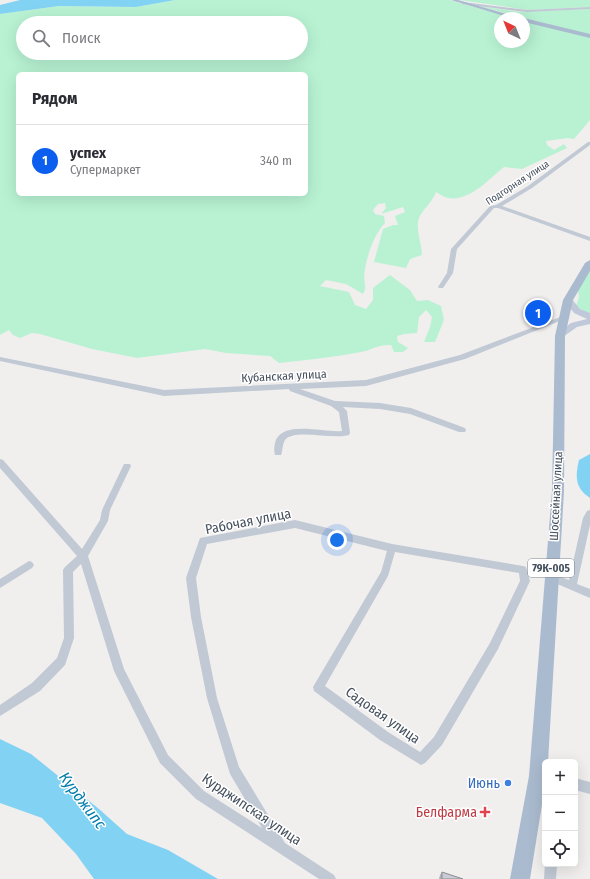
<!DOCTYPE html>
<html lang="ru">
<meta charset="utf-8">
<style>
body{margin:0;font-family:"Fira Sans Condensed",sans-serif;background:#f7f7f7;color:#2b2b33}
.controls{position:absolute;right:12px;bottom:12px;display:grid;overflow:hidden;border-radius:6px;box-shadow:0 4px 16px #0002}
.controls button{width:36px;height:36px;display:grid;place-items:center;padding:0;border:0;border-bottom:1px solid #e1e1e2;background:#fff;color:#2b2b33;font:20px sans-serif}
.compass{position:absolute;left:494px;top:12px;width:36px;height:36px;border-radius:50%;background:#fff;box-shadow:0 4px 16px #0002;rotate:317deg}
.you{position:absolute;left:337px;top:540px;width:14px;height:14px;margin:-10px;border:3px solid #fff;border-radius:50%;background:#1a73e8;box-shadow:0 0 0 6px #1a73e833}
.badge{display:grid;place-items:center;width:26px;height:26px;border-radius:50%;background:#0b5eee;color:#fff;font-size:13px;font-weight:700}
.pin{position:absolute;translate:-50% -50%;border:2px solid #fff;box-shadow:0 1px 4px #0006}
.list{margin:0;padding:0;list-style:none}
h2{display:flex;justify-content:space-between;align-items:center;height:52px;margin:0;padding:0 16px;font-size:17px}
h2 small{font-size:13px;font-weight:400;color:#7c7c81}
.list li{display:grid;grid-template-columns:26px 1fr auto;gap:12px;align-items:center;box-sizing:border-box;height:72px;padding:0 16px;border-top:1px solid #e1e1e2}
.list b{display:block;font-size:15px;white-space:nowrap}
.list p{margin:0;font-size:13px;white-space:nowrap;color:#7c7c81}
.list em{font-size:13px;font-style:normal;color:#7c7c81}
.icon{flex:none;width:22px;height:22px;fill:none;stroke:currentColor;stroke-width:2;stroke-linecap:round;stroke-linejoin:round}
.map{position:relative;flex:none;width:590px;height:879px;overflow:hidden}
.search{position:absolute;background:#fff;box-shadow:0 4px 16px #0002;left:16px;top:16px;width:292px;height:44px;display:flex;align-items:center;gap:10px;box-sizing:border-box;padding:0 14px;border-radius:22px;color:#7c7c81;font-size:15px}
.panel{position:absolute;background:#fff;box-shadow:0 4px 16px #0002;left:16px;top:72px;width:292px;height:124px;border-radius:6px}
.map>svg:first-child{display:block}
.green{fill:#b8f2d3;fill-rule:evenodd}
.water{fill:#82d3f3}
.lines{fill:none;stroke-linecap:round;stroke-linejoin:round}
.street{fill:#c0c9d4;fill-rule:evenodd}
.secondary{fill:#bfc9d9;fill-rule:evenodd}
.primary{fill:#abbbcf;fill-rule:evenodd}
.wall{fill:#adafb6}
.building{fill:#c9ccd4;stroke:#8d8f94}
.shop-dot{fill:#3f7fe0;stroke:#fff;stroke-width:1.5}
.health-dot{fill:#e0444e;stroke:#fff;stroke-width:1.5}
.labels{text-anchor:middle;stroke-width:3;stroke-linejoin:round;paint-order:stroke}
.far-street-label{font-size:10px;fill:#45505d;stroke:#fff}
.shield{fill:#fff;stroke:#7d848e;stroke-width:1}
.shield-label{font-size:11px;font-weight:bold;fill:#45505d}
.street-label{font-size:12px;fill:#45505d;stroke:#fff}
.near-street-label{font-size:14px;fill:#45505d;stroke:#fff}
.near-shop-label{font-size:14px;fill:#366cbe;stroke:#fff;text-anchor:end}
.near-health-label{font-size:14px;fill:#be3a42;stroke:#fff;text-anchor:end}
.near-water-label{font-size:16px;font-style:italic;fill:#027cab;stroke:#fff}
</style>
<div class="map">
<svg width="590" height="879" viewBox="0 0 590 879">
<rect width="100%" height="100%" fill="#f1eeee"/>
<!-- green -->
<g class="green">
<path d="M175,0h274l64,18h-13v24h24v-21l66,16v83l-16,19 -6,-1 -22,3 1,4 7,5 10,-6 3,4 -45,21 -18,-2c-15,12 -35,35 -56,31 -4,-1 -8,-4 -12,-6 -3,10 -15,19 -17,26 -4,11 3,25 3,37l-12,4 -4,9 -32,-6 9,-33 10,-4h5l-3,-9 10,-4 -2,-5 -22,7 5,-6 -1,-5 -7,1 -5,6 2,4 9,2 1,7c-12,13 -19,35 -21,53 0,7 3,11 -1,18l-17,-10 -20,-4 -6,6 29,6 6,13 11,4 7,-9v-12l17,-13 20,15 7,11 11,-1 13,6 3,14 -9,22h-11l6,-15 2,-10 -6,-7 -7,7 -2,16 -13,1 -7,2 1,6 10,6 -5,4h-9l-3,-7c-12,-1 -19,5 -30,7 -27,5 -54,8 -82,11l-9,-7 -44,-3 -21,-4 -68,9 -45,-9 -52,-15 -8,-1 -12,5 -7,-3 -4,-5 -9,5v-321l59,-8 77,1zM23,23h278v30h-278zM18,74h288v120h-288z"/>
<polygon points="460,0 590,0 590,7 528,10"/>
<polygon points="478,6 521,12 590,9 590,35"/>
<polygon points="590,270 590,315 576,306 579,297 578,290"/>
</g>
<!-- water -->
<g class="water">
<polygon points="20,0 175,0 136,7 59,6 0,14 0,5"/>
<path d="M590,454v44c-15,-10 -15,-21 -11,-38z"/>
<polygon points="0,739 31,754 99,809 127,834 168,850 218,879 94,879 76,854 42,818 0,803"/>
</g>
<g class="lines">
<!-- street -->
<g class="street">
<polygon points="463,2 527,10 590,7 590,9 527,12 462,4"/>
<polygon points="588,142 590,142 590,145 532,188 502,206 590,237 590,241 498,208 494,208 457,249 453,273 443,288 439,288 438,287 447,273 451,249 490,206 496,205 528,186"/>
<path d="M563,316l3,2 -1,1 -100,40 -99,27 -66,3 35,12 45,2 31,5 54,20 1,2 -1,2h-6l-49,-18 -30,-5 -37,-2 4,4 3,22 -1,2c-16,5 -55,-7 -64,5 -3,5 -2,10 -4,15h-6c-1,-4 -1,-8 0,-12 6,-24 50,-10 67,-12l-3,-19 -8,-6 -41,-15 -1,-2 -125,7 -164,-35v-4l164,33 202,-10 94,-25z"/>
<path d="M0,459l3,1 79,89 18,-29 2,-10 22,-46h6l1,2 -21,44 -2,11 -20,35 36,113 44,86 36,36 58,37 -32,-54 -23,-76 -16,-81 -5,-39 14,-40 95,-18 97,24 131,22 3,1 4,14 -32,68 -56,96 -17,18 -4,2 -41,-25 -66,-49 -1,-4 68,-115 6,-21 -92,-23 -88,16 -11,34 5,39 16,81 22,69 46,76 49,32 2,4h-17l-123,-80 -36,-36 -46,-92 -33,-107 -8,8 1,66 -9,27 -25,26 -40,25v-11l32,-22 25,-25 7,-20 -1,-68 2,-3 12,-11 -77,-88zM395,552l124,21 1,8 -30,62 -56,94 -14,15 -32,-20 -63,-46 63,-110z"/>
<polygon points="590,510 590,525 577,584 590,589 590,598 548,580 546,577 548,574 551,573 569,580 583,518 587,511"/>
<polygon points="29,561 32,562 34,565 32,568 0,588 0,579"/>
<polygon points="575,778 590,782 590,794 575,790"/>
<polygon points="545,863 557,864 556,879 544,879"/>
</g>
<!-- secondary -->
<polygon class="secondary" points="568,297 571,298 580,309 590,313 590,324 577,327 560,339 555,336 557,334 571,323 587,319 574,313 564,300"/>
<!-- primary -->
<g class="primary">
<polygon points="451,0 458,0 520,18 511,18"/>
<polygon points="524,18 590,34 590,38 524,22"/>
<polygon points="590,260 590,271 573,300 565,336 564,491 548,762 545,762 545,786 530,879 510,879 529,776 552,491 555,336 563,300 585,263"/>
</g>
</g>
<!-- wall -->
<g class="wall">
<polygon points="536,303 545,305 541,317 532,315"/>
<polygon points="442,872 463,879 439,879 440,875"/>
</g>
<!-- building -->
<g class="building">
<polygon points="536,303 545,305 543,313 534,311"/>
<polygon points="442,872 463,879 442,879"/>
</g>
<!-- markers -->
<circle class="shop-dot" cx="508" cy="783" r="4"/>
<path class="health-dot" d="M483 806h4v4h4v4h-4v4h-4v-4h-4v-4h4z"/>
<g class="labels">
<!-- far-street labels -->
<g class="far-street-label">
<text transform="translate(517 182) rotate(-33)" y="4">Подгорная улица</text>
</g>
<!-- shield labels -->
<rect class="shield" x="528" y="559" width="46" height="18" rx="3"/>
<g class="shield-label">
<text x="551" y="572">79К-005</text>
</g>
<!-- street labels -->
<g class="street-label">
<text transform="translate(284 376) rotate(-3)" y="4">Кубанская улица</text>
<text transform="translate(556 496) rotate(-87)" y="4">Шоссейная улица</text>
</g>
<!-- near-street labels -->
<g class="near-street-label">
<text transform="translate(248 521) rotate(-11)" y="5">Рабочая улица</text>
<text transform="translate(383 715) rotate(35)" y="5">Садовая улица</text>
<text transform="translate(252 809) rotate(34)" y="5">Курджипская улица</text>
</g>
<!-- near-shop labels -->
<g class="near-shop-label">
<text x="500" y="788">Июнь</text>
</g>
<!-- near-health labels -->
<g class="near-health-label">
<text x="477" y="817">Белфарма</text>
</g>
<!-- near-water labels -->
<g class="near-water-label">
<text transform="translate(83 800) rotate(53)" y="6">Курджипс</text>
</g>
</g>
</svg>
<div class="controls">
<button>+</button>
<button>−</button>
<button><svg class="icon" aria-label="locate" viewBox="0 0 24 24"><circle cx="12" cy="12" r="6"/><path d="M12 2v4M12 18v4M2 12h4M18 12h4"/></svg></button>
</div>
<svg class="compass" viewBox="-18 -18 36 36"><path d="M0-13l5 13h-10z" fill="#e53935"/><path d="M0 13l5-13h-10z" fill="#7c7c81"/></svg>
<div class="you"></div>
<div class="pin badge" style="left:538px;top:313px">1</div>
<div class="search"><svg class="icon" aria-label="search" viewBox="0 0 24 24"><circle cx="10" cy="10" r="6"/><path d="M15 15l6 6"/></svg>Поиск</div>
<section class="panel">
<h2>Рядом<small></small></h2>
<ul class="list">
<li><span class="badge">1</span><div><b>успех</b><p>Супермаркет</p></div><em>340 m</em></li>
</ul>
</section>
</div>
